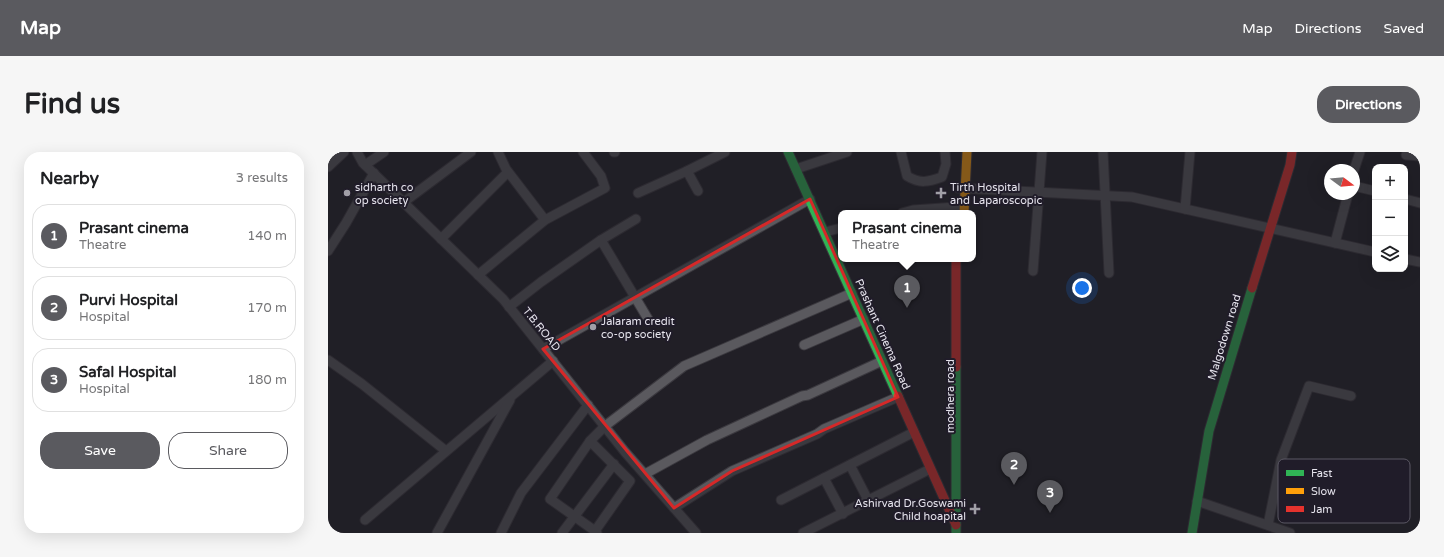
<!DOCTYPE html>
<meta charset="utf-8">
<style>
body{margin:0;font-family:"Varela Round",sans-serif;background:#f6f6f6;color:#202124}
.controls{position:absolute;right:12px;top:12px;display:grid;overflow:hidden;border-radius:8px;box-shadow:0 4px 16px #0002}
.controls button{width:36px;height:36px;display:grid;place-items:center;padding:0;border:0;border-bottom:1px solid #e0e0e0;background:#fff;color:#202124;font:20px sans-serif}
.compass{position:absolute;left:996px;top:12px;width:36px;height:36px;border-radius:50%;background:#fff;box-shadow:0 4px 16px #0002;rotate:106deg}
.you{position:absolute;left:754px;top:136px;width:14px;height:14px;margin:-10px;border:3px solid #fff;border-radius:50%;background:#1a73e8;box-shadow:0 0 0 6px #1a73e833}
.badge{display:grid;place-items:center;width:26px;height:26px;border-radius:50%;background:#5a5a5f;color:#fff;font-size:13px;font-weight:700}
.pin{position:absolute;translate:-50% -33px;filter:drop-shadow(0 1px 2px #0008)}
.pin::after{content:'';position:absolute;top:21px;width:14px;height:12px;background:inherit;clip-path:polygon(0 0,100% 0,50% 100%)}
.popup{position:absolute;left:510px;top:58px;width:138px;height:52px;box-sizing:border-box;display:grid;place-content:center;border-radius:8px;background:#fff;filter:drop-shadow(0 1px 3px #0005);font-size:13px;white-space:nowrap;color:#757577}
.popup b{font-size:15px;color:#202124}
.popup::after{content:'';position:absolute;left:50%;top:100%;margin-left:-8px;border:8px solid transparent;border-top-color:#fff}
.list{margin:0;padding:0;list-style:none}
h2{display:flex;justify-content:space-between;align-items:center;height:52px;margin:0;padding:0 16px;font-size:17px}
h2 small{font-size:13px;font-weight:400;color:#757577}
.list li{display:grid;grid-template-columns:26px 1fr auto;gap:12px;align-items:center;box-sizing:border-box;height:64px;margin:0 8px 8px;padding:0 8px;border:1px solid #e0e0e0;border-radius:16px}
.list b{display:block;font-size:15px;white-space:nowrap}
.list p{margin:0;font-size:13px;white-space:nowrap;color:#757577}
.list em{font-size:13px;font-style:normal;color:#757577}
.actions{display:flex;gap:8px;padding:12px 16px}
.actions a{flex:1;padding:9px 0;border:1px solid #5a5a5f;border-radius:16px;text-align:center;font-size:14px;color:#5a5a5f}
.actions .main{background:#5a5a5f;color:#fff}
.icon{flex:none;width:22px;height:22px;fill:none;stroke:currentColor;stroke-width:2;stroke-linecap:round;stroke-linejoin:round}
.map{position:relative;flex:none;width:1092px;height:381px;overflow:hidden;border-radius:16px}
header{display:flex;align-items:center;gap:24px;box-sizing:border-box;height:56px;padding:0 20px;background:#5a5a5f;color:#fff}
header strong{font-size:19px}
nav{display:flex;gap:22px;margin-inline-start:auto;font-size:14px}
.intro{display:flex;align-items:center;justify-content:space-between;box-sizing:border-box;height:96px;padding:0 24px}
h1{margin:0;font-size:28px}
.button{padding:10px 18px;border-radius:16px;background:#5a5a5f;color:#fff;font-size:14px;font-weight:700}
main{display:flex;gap:24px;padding:0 24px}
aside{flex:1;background:#fff;border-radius:16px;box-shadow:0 4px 16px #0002}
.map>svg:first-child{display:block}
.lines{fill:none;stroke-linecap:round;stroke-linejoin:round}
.street-casing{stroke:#3b393f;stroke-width:11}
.fast-casing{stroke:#3b393f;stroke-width:11}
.slow-casing{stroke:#3b393f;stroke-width:11}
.jam-casing{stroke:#3b393f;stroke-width:11}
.street{stroke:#5a595e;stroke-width:9}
.fast{stroke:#30b455;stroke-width:9}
.slow{stroke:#ff9f0a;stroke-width:9}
.jam{stroke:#e5322d;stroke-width:9}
.marked{fill:none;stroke:#d62828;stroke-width:3;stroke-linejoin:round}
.poi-dot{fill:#a19fa7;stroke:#201c29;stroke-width:1.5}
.labels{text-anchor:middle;stroke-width:4;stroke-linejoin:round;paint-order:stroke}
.poi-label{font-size:11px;fill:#e6e4ed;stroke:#201c29;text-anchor:start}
.street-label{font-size:11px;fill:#e6e4ed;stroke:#201c29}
.key{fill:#201c29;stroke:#5b5864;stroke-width:1}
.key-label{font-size:11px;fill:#e6e4ed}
</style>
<header>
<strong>Map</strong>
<nav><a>Map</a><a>Directions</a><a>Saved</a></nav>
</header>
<div class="intro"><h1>Find us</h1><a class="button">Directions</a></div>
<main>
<aside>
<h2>Nearby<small>3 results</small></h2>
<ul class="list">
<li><span class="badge">1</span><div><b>Prasant cinema</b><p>Theatre</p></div><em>140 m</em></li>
<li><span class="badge">2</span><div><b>Purvi Hospital</b><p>Hospital</p></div><em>170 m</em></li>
<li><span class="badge">3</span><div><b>Safal Hospital</b><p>Hospital</p></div><em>180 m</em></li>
</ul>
<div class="actions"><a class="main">Save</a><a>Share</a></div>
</aside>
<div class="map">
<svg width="1092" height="381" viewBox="0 0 1092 381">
<rect width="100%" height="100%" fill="#211f26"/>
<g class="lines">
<!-- street casing -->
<g class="street-casing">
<g id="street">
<polyline points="29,0 35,11 175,147 297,300 368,381"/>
<polyline points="170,0 178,17 217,68"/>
<polyline points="286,0 287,0"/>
<path d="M573,0l6,24c13,8 21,6 35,1l4,-13 -1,-12"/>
<polyline points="775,0 781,121"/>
<polyline points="1078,3 1092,4"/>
<polyline points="37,13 56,0"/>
<polyline points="0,15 16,0"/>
<polyline points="468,17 519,0"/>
<polyline points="1026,18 1032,0"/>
<polyline points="1026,34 1047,39"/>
<polyline points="630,36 804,45 1047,100"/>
<polyline points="370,39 359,19 397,0"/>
<polyline points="310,41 359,19"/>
<polyline points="1077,47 1092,51"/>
<polyline points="76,50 143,0"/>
<polyline points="857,57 862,0"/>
<polyline points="574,61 585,58 629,55"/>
<polyline points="497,80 513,76"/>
<polyline points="113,87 180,20"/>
<polyline points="273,88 308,67"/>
<polyline points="1007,91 1020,42"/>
<polyline points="0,99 18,71 46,21"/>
<polyline points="1077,107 1092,110"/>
<polyline points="705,119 714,0"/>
<polyline points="150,123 217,68 277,36 273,24 255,0"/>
<polyline points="181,155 213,130 273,88 320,167"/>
<polyline points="476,193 536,167"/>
<polyline points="215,197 482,47"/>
<polyline points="0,208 34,232 118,299"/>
<polyline points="262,289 277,274 356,214 524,141"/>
<polyline points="522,313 540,348"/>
<polyline points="317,322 379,288 474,244 480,243 554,209"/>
<polyline points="496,326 515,362"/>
<polyline points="453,348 586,280"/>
<polyline points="869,349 962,381"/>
<polyline points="346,356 404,319 489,282 496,277 570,245"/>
<polyline points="37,368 225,209"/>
<polyline points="940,373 953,308 981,234 1023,244"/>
<polyline points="267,379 222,347 262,289 302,329 267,379 269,381"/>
<polyline points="109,381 182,248"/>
<polyline points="173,381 193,341 260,253"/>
<polyline points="234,381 286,312"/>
<polyline points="475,381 602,317"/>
</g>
</g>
<!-- fast casing -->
<g class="fast-casing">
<g id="fast">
<polyline points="460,0 570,244"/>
<polyline points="628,215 628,381"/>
<polyline points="864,381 881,279 924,136"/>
</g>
</g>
<!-- slow casing -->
<g class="slow-casing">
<polyline id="slow" points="636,61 639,0"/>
</g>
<!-- jam casing -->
<g class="jam-casing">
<g id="jam">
<polyline points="628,107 628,215"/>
<polyline points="924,136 962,13 964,0"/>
<polyline points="570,244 628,373"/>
</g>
</g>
<!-- street -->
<use href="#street" class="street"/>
<!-- fast -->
<use href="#fast" class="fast"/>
<!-- slow -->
<use href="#slow" class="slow"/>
<!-- jam -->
<use href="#jam" class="jam"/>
</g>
<!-- marked area -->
<path d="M0 0H1092V381H0ZM482,47l88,198 -166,74 -58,37 -131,-159z" fill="#211f26" fill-opacity=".55" fill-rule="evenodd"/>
<path class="marked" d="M482,47l88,198 -166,74 -58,37 -131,-159z"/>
<!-- markers -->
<g class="poi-dot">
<circle cx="19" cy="41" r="4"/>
<path d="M611 35h4v4h4v4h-4v4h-4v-4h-4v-4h4z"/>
<circle cx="265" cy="175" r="4"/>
<path d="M645 351h4v4h4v4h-4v4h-4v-4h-4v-4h4z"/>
</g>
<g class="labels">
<!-- poi labels -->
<g class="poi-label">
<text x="27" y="39">sidharth co<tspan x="27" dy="13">op society</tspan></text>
<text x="622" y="39">Tirth Hospital<tspan x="622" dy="13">and Laparoscopic</tspan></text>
<text x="273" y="173">Jalaram credit<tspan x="273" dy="13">co-op society</tspan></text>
<text x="638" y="355" text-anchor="end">Ashirvad Dr.Goswami<tspan x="638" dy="13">Child hoapital</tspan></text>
</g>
<!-- street labels -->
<g class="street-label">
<text transform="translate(214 177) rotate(51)" y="4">T.B.ROAD</text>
<text transform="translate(555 182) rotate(66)" y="4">Prashant Cinema Road</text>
<text transform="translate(896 185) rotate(-73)" y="4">Malgodown road</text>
<text transform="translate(622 244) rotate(-90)" y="4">modhera road</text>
</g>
</g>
<!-- legend -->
<rect x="950" y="307" width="132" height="64" rx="6" class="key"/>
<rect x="958" y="318" width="18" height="6" fill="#30b455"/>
<rect x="958" y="336" width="18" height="6" fill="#ff9f0a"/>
<rect x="958" y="354" width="18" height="6" fill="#e5322d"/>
<g class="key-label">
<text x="983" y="325">Fast</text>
<text x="983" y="343">Slow</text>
<text x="983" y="361">Jam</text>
</g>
</svg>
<div class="controls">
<button>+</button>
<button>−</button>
<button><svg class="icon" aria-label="layers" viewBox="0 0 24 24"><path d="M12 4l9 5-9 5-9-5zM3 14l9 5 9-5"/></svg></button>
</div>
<svg class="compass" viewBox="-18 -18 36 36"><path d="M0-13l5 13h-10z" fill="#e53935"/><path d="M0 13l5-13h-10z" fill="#757577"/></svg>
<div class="you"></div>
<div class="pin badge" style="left:579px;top:156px">1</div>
<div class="popup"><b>Prasant cinema</b>Theatre</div>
<div class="pin badge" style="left:686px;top:333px">2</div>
<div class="pin badge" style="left:722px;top:361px">3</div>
</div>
</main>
